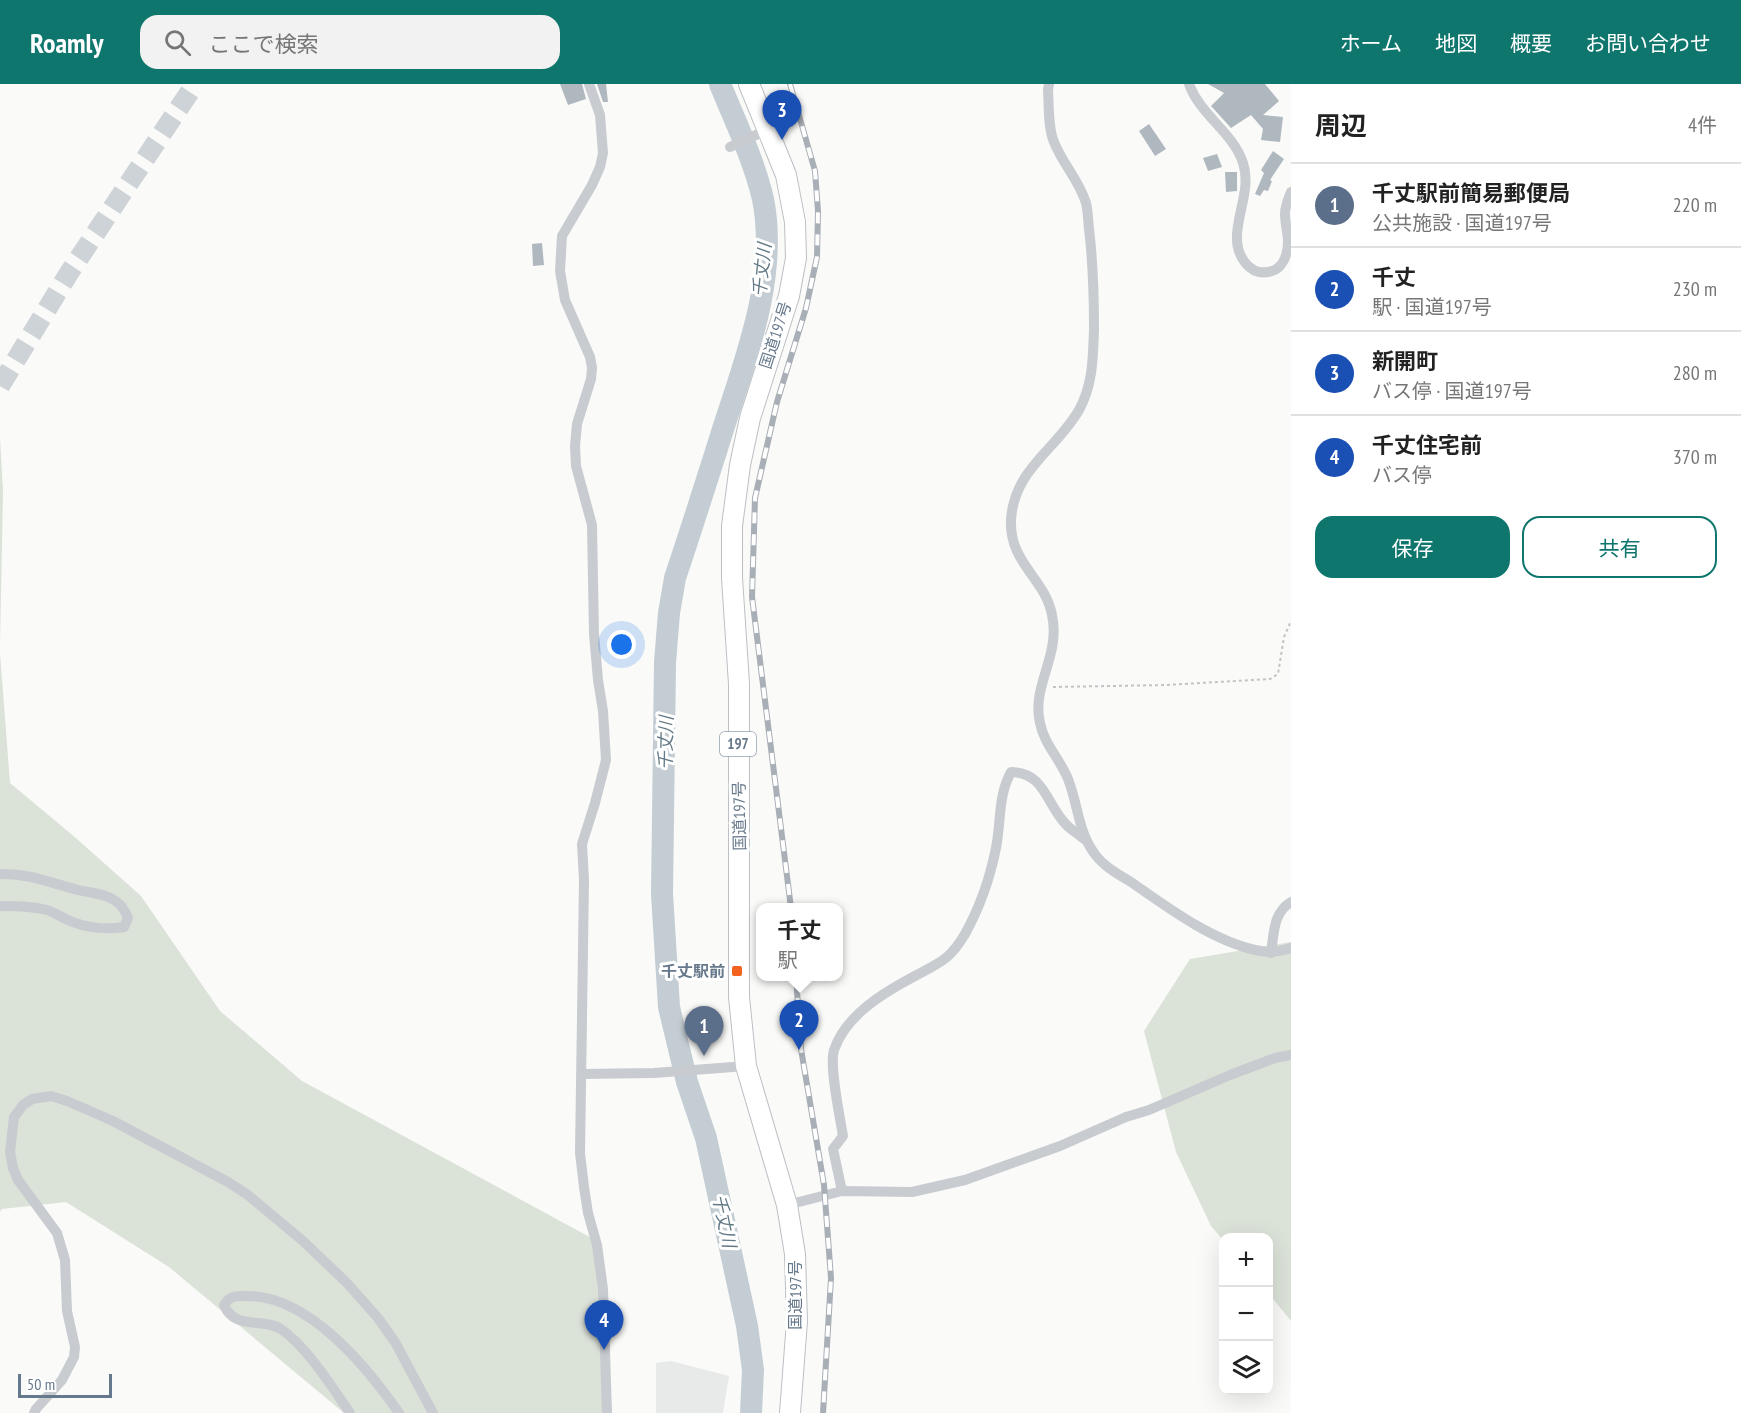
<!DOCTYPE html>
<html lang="ja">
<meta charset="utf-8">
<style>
body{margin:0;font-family:"PT Sans Narrow","Noto Sans JP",sans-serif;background:#f2f2f2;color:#222}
.controls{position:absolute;right:18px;bottom:18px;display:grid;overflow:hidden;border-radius:12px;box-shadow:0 6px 24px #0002}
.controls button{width:54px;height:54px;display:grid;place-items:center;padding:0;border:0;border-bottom:2px solid #e0e0e0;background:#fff;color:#222;font:30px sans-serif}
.scale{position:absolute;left:18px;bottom:15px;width:94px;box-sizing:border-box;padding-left:6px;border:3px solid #66788b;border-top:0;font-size:16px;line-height:21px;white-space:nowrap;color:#66788b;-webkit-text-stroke:4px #fff;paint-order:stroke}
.you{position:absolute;left:622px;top:561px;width:21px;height:21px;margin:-15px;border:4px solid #fff;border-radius:50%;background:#1a73e8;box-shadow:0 0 0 9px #1a73e833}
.badge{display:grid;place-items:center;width:39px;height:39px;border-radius:50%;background:#0f766e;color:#fff;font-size:20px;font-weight:700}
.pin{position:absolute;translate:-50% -50px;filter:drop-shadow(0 2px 3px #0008)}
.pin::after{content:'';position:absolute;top:32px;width:21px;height:18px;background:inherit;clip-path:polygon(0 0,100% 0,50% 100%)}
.popup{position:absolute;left:756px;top:819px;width:87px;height:78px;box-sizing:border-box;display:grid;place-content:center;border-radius:12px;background:#fff;filter:drop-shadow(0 2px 4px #0005);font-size:20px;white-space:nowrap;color:#767676}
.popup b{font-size:22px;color:#222}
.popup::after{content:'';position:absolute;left:50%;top:100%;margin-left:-12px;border:12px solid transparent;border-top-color:#fff}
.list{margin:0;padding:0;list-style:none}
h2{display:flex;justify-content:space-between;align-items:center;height:78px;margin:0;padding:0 24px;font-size:26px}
h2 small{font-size:20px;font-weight:400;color:#767676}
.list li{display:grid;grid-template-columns:39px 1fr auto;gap:18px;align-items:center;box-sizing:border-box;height:84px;padding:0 24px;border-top:2px solid #e0e0e0}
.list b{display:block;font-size:22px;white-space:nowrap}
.list p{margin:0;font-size:20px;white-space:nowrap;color:#767676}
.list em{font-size:20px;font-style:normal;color:#767676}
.actions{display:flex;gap:12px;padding:18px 24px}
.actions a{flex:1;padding:14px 0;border:2px solid #0f766e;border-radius:18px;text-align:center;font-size:21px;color:#0f766e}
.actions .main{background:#0f766e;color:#fff}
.icon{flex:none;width:33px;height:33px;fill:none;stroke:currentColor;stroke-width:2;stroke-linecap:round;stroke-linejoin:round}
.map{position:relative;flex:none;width:1291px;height:1329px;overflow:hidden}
header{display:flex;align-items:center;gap:36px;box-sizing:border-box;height:84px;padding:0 30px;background:#0f766e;color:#fff}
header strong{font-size:28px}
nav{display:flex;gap:33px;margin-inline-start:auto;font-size:21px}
.search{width:420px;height:54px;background:#f2f2f2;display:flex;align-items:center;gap:15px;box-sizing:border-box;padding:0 21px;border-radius:18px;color:#767676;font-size:22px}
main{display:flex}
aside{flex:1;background:#fff}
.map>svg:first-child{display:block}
.built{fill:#e8e9e9}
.green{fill:#dbe2d8}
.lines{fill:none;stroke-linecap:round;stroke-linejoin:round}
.river{stroke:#c3cdd3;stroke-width:22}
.building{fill:#b0b8bf}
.highway-tunnel{stroke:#ced3d7;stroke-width:20;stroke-dasharray:20 10;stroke-linecap:butt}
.highway-casing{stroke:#bcbfc3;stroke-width:22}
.path{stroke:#c1c4c6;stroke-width:2;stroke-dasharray:3 3;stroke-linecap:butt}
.street{stroke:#c8cbd0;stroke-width:10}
.highway{stroke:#fff;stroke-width:20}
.rail-casing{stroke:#a9afb6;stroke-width:6}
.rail{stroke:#fff;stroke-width:4;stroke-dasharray:11;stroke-linecap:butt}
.poi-dot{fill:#f3621e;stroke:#fff;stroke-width:2}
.labels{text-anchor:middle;stroke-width:6;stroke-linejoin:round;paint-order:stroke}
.shield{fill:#fff;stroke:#94a0ae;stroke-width:1.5}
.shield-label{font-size:15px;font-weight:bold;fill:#66788b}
.street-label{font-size:16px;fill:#66788b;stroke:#fff}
.poi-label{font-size:16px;font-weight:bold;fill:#66788b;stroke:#fff;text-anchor:end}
.water-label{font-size:18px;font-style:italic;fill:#637986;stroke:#fff}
</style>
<header>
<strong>Roamly</strong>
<div class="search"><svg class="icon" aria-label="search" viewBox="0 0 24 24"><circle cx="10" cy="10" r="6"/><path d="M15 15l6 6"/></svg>ここで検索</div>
<nav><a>ホーム</a><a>地図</a><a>概要</a><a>お問い合わせ</a></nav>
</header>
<main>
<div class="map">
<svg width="1291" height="1329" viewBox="0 0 1291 1329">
<rect width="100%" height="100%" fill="#fafaf8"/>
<!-- built -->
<polygon class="built" points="671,1277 729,1292 723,1329 656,1329 656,1279"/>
<!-- green -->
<g class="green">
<polygon points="0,353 3,408 0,562"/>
<polygon points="0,569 10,699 77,755 141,812 220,927 302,997 597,1157 612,1329 344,1329 169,1183 66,1118 2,1125 0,1128"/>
<polygon points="1291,858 1291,1237 1269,1210 1268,1154 1224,1154 1223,1156 1211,1142 1176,1068 1144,947 1190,875"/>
</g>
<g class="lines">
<!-- river -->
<path class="river" d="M720,0c15,37 34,76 43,115 15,76 -16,156 -39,227 -16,51 -32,101 -49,152l-6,35 -4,49 -3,232 7,113 18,75 19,56 41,188 6,44 -2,43"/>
</g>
<!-- building -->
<g class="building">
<polygon points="560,0 582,0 586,15 568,21"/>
<polygon points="597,0 606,0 608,18 603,18"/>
<polygon points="1208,0 1265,0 1279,17 1263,31 1283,33 1280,58 1261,56 1263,45 1251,31 1231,44 1211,22 1224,9"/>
<polygon points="1149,40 1166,65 1155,72 1139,47"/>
<polygon points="1273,67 1284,75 1270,96 1272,97 1268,107 1264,106 1260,112 1255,110 1264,89 1261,86"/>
<polygon points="1217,70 1222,83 1208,87 1203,74"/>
<polygon points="1225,88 1237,88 1237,107 1226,108"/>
<polygon points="542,159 544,181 533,182 532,160"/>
</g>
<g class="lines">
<!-- highway-tunnel -->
<polyline class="highway-tunnel" points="0,302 69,189 195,0"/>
<!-- highway casing -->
<g class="highway-casing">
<polyline id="highway" points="749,0 786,91 795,138 796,174 789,212 750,334 740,381 732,442 732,494 739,600 739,913 746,982 787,1121 795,1170 797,1237 790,1329"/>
</g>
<!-- path -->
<polyline class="path" points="1053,603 1166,601 1270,595 1278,590 1284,553 1291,537"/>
<!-- street -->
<g class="street">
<polyline points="589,0 600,31 603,69 600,83 592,101 562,152 560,187 565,216 590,273 592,284 591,295 577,340 575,362 576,382 592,441 594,550 598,596 603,627 606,676 595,719 582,760 584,796 580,1069 584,1103 588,1129 597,1161 603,1205 607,1329"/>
<path d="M1049,0l-1,6c1,15 0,39 6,52 8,21 25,38 32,61 2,8 2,17 3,26 4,33 5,66 5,100 -1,28 -1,56 -15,81 -23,40 -65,59 -68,110 -2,43 34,58 41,95 9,41 -21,71 -12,108 4,21 20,36 28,56 10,25 10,52 26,74 9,13 24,21 37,29 36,25 80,58 124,68 13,3 24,2 36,-2"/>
<path d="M1189,0c11,31 44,48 54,79 8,24 -5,48 -6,72 -1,20 12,43 35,36 7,-2 12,-9 14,-16 5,-15 -1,-27 -1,-41 0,-7 3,-15 6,-22"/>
<polyline points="730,63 769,45"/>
<path d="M0,790c28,-1 51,9 78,16 13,3 25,3 36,10 7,4 11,10 14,18l-4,9c-18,3 -39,1 -56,-7 -7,-3 -14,-8 -21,-10 -16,-4 -31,-4 -47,-4"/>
<path d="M1271,869c3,-20 2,-40 20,-51"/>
<polyline points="582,990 654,989 746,982"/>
<path d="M842,1107l-9,-42 10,-13c-3,-19 -14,-70 -9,-86 12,-35 49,-57 79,-73 26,-14 37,-17 52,-43 15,-27 25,-56 31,-86 5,-25 2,-53 15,-76 32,1 34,27 52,49 5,7 14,12 21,18"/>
<polyline points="787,1121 842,1107 912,1108 965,1096 1060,1062 1126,1033 1149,1026 1230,991 1275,974 1291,971"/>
<polyline points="34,1329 36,1325 62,1296 74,1273 75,1263 67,1227 65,1176 57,1149 18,1096 13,1084 10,1068 14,1033 23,1021 32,1015 51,1012 67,1017 113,1037 228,1098 248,1111 303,1157 346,1198 378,1234 395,1258 433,1329"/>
<path d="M350,1329c-18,-26 -43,-66 -69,-84 -19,-12 -46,2 -57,-24 6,-10 13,-9 24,-9 61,0 119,71 151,117"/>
</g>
<!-- highway -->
<use href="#highway" class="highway"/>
<!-- rail casing -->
<g class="rail-casing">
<g id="rail">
<polyline points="790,0 815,87 818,127 817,173 806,224 777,318 755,414 752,513 791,824"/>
<polyline points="796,892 801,965 824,1101 831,1194 823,1329"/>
</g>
</g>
<!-- rail -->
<use href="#rail" class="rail"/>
</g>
<!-- markers -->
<rect class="poi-dot" x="731" y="881" width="12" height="12" rx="3"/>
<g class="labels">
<!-- shield labels -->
<rect class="shield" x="720" y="648" width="36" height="24" rx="4.5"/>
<g class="shield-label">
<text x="738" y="665">197</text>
</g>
<!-- street labels -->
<g class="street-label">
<text transform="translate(775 251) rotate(-72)" y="6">国道197号</text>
<text transform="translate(739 732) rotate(-91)" y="6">国道197号</text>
<text transform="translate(795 1211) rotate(-90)" y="6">国道197号</text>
</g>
<!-- poi labels -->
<g class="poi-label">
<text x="725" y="893">千丈駅前</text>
</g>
<!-- water labels -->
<g class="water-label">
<text transform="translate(762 186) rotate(-84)" y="6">千丈川</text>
<text transform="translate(666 659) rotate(-89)" y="6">千丈川</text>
<text transform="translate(724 1137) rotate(78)" y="6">千丈川</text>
</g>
</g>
</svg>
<div class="controls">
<button>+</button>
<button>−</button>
<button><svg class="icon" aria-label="layers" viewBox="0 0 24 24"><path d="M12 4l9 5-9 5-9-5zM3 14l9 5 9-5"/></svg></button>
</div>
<div class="scale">50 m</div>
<div class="you"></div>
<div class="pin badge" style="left:704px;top:972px;background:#5c6f8a">1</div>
<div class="pin badge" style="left:799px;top:966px;background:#1a4fb4">2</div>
<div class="popup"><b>千丈</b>駅</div>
<div class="pin badge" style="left:782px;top:56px;background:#1a4fb4">3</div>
<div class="pin badge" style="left:604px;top:1266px;background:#1a4fb4">4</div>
</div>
<aside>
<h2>周辺<small>4件</small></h2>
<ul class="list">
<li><span class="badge" style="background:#5c6f8a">1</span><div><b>千丈駅前簡易郵便局</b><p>公共施設 · 国道197号</p></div><em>220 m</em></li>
<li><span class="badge" style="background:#1a4fb4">2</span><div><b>千丈</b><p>駅 · 国道197号</p></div><em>230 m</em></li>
<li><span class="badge" style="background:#1a4fb4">3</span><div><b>新開町</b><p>バス停 · 国道197号</p></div><em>280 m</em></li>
<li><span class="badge" style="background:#1a4fb4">4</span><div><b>千丈住宅前</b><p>バス停</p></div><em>370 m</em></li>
</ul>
<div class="actions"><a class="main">保存</a><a>共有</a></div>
</aside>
</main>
